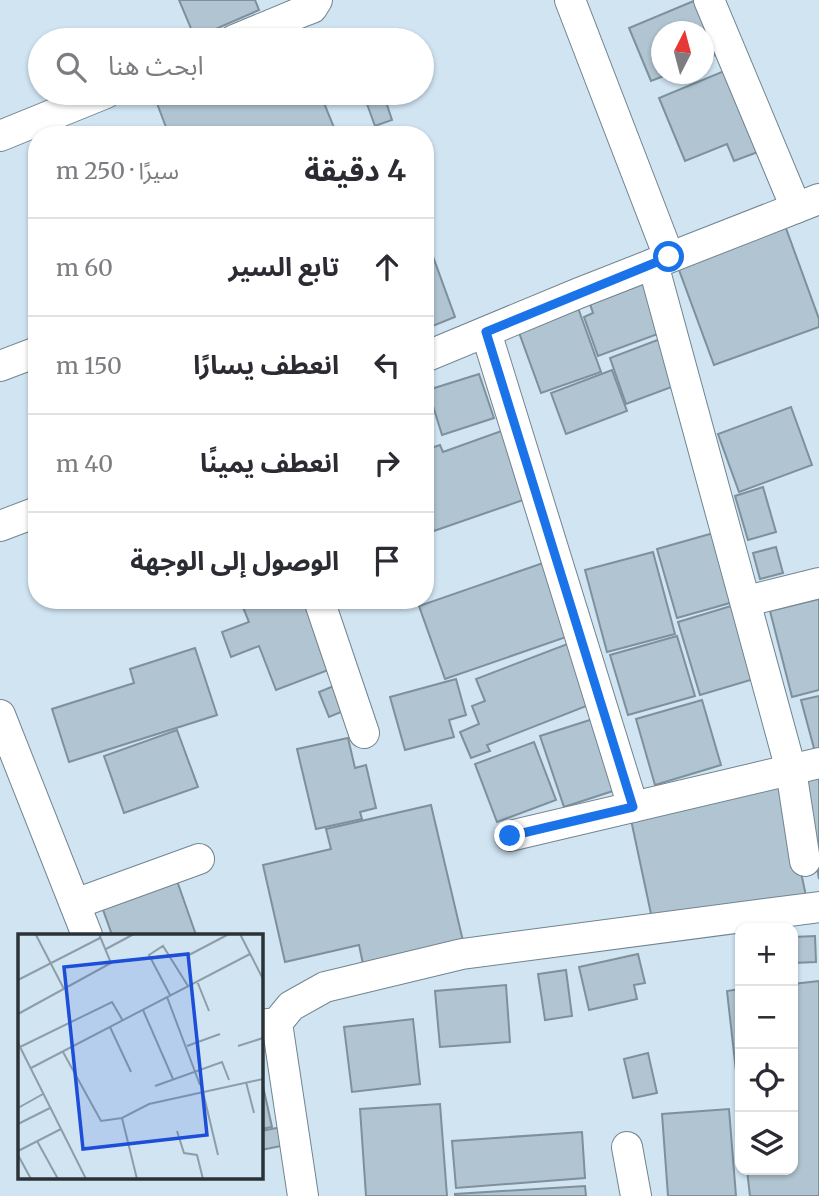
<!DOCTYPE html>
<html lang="ar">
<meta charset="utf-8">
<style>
body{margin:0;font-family:Merriweather,"Noto Sans Arabic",serif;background:#f7f7f7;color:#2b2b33;direction:rtl}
.controls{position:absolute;right:21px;bottom:21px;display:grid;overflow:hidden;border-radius:14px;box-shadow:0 2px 5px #0004}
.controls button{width:63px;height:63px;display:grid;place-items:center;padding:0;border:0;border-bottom:2px solid #e1e1e2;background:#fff;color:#2b2b33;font:35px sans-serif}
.compass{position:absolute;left:651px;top:21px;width:63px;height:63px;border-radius:50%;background:#fff;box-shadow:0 2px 5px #0004;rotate:6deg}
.stop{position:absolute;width:21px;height:21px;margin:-16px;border:5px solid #1a73e8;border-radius:50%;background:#fff}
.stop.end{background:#1a73e8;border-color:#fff;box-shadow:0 2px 7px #0008}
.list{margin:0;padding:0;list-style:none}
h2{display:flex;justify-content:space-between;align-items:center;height:91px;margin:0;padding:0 28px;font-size:30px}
h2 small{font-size:23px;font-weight:400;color:#7c7c81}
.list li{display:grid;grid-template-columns:46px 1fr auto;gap:21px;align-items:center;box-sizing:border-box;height:98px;padding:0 28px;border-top:2px solid #e1e1e2}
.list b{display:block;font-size:26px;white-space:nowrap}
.list em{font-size:23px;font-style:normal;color:#7c7c81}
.icon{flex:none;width:38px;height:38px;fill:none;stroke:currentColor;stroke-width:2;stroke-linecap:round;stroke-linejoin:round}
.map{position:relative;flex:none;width:819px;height:1196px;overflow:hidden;direction:ltr}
.search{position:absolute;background:#fff;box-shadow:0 2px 5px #0004;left:28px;top:28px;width:406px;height:77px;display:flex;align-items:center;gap:18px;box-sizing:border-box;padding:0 24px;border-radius:38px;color:#7c7c81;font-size:26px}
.panel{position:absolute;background:#fff;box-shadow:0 2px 5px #0004;left:28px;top:126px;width:406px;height:483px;border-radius:28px;direction:rtl}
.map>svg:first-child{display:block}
.building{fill:#b0c4d1;stroke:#7d909c;stroke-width:2}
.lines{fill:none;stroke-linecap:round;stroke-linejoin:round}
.minor-casing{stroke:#728490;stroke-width:32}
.minor{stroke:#fff;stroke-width:30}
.route{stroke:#1a73e8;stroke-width:9}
.inset-road{fill:none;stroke:#8e9da7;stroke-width:2}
.view{fill:#1d4ed8;fill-opacity:0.15;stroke:#1d4ed8;stroke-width:3.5}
.inset-edge{fill:none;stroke:#2a3237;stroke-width:3.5}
</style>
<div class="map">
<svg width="819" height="1196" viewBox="0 0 819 1196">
<rect width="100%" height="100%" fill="#d0e4f2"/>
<!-- building -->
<g class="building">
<polygon points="179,0 255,0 259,10 195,38"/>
<polygon points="696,0 722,52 704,60 704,32 662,32 662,74 669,74 651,81 629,28"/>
<polygon points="729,69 763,150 734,161 727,144 685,161 659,98"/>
<polygon points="168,93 320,93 337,135 169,135 155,98"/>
<polygon points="363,93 383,93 392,120 375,126"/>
<polygon points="783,220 819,319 819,327 714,365 675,259"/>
<polygon points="431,251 455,317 425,329 425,253"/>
<polygon points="648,282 666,331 598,356 584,317 593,313 590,304"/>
<polygon points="577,305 601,372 541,393 517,327"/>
<polygon points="668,336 685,382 626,404 610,358"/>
<polygon points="612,370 627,411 566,434 551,393"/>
<polygon points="479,374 494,418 442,435 428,390"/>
<polygon points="791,407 812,465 739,492 718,434"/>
<polygon points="507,429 532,497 425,534 425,450 440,445 443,452"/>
<polygon points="763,487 776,532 748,540 735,496"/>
<polygon points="717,532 737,601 677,618 657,549"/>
<polygon points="776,547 783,573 760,579 753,553"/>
<polygon points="653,552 675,634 607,652 585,570"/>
<polygon points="546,562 572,635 445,679 419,606"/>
<polygon points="819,599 819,690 792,697 770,611"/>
<polygon points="240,600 305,600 331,669 276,690 259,646 231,657 222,632 249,622"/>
<polygon points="741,603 764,676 700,695 678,622"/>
<polygon points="677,636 695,696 628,715 610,655"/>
<polygon points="570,643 594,703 487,745 490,751 471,758 460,732 479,724 472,706 485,701 476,679"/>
<polygon points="195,648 217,715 69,762 52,709 134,683 130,669"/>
<polygon points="456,679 466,715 449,720 454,737 405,750 390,697"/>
<polygon points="336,685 346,710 329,717 319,692"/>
<polygon points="819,696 819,751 815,752 801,700"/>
<polygon points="702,700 721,765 655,785 636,719"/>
<polygon points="596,718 619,789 564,807 540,736"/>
<polygon points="177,730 198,787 124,813 104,756"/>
<polygon points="348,738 355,768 366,765 376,808 360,812 362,819 316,829 297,749"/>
<polygon points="534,742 556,800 497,822 475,764"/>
<polygon points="819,769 819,879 801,772"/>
<polygon points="782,782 806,896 654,928 630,815"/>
<polygon points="431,805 463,941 363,964 359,945 285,962 263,865 331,849 326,829"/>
<polygon points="176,878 196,935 112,935 101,904"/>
<polygon points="815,936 816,962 793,963 793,937"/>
<polygon points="638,954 645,983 634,985 637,999 589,1010 579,967"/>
<polygon points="566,970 572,1016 545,1020 538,974"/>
<polygon points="819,981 819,1196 750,1196 747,1170 793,1170 793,984"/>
<polygon points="506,985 510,1042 440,1047 435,991"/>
<polygon points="740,989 740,1107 727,991"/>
<polygon points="413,1019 420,1084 352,1092 344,1027"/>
<polygon points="648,1053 657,1093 633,1098 624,1059"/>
<polygon points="261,1077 272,1127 261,1129"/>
<polygon points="440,1104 447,1196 366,1196 360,1109"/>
<polygon points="729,1109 736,1196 668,1196 662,1114"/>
<polygon points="282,1127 286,1145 261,1150 261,1131"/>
<polygon points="582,1132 585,1178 456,1188 452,1141"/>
<polygon points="585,1186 586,1196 455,1196 455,1194"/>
</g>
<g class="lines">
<!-- minor casing -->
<g class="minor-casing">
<g id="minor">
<polyline points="570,0 669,257"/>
<polyline points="709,0 796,208"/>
<polyline points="234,40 304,11 312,8 317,0"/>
<polyline points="0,136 106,93"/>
<polyline points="653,264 791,770 805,861"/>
<polyline points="486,332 633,807"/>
<polyline points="425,357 579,293 819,199"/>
<polyline points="0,366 37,352"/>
<polyline points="0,526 37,512"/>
<polyline points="319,600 364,733"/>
<polyline points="747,601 819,583"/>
<polyline points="0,715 87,935"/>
<polyline points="510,836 819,763"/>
<polyline points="75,904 199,859"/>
<polyline points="277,1023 303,1196"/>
<polyline points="261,1025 277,1023 291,1006 325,987 462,954 819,907"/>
<polyline points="627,1147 636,1196"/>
</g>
</g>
<!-- minor -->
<use href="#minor" class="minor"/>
</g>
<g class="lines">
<!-- route -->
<polyline class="route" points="510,836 633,807 486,332 669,257"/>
</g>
<!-- overview -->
<g transform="translate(18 934)">
<rect width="245" height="245" fill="#d0e4f2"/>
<path class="inset-road" d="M222,0l23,45M18,1l28,54M88,15l28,-15M171,21l40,-21M0,46l82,-42M179,47l12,30M152,61l-21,-40 14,-9 25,40M149,63l33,88M125,76l30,69M0,80l93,-51 -12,-29M92,93l21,45M0,109l68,136M169,112l33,-12M220,112l25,-8M2,113l92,-45 11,19M45,118l38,69 21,-3 27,-14 114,-25M13,134l219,-114M228,148l8,31M137,152l67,-24 7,18M185,158l15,63M0,174l25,-14M104,184l15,61M0,190l32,-16M159,197l7,22 13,2 6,24M19,207l21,38M0,217l43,-22M0,221l13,24"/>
<path class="view" d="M170,20l19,181 -124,14 -19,-182z"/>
<rect width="245" height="245" class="inset-edge"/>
</g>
</svg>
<div class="controls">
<button>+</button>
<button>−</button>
<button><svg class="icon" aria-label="locate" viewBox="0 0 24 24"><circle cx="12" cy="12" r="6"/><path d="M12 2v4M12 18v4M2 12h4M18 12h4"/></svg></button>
<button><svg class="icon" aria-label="layers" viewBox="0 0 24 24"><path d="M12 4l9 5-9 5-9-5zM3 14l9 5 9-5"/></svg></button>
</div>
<svg class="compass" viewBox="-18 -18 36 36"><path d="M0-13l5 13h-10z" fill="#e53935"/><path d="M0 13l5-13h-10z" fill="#7c7c81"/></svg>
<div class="stop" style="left:669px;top:257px"></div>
<div class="stop end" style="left:510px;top:836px"></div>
<div class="search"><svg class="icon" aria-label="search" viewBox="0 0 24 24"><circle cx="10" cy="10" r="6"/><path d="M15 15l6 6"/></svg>ابحث هنا</div>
<section class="panel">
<h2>4 دقيقة<small>سيرًا · 250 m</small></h2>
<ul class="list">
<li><svg class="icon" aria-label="ahead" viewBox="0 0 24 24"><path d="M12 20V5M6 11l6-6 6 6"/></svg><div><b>تابع السير</b></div><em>60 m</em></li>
<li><svg class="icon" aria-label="left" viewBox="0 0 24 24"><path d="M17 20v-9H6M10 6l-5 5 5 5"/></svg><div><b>انعطف يسارًا</b></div><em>150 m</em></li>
<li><svg class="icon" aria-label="right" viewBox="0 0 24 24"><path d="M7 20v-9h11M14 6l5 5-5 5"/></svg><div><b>انعطف يمينًا</b></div><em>40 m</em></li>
<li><svg class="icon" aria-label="arrive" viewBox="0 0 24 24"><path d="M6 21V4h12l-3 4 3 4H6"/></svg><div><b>الوصول إلى الوجهة</b></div></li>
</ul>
</section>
</div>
